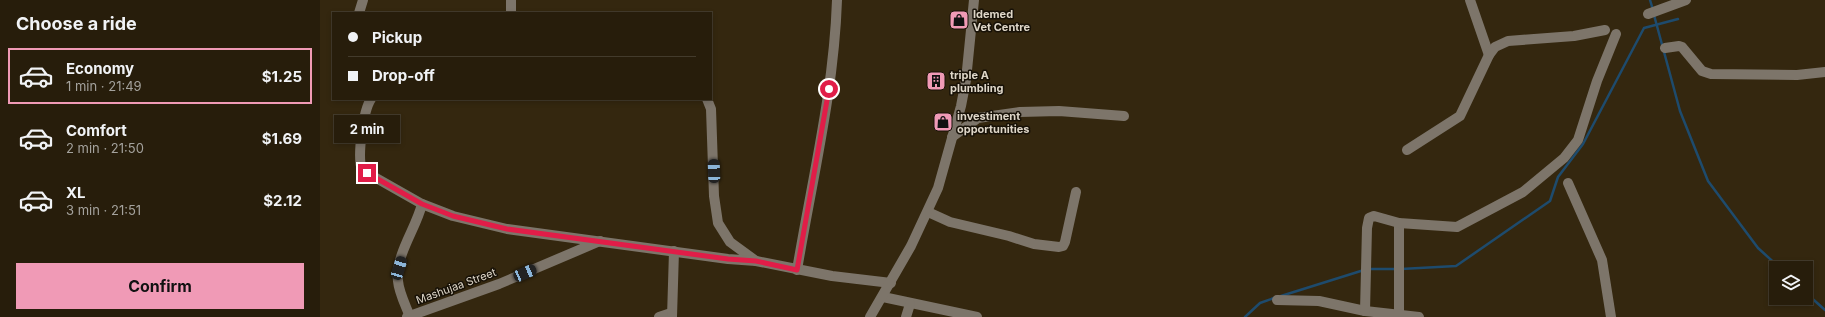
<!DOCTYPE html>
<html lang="en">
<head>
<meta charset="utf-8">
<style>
  body { margin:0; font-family:Inter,sans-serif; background:#332a19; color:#f1f3f6; height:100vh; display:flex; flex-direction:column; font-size:15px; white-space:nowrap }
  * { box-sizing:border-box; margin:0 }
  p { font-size:13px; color:#a4a29d }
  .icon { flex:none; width:22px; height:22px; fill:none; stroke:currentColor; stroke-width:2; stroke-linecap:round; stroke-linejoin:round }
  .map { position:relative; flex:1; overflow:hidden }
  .panel { display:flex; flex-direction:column; background:#271d0b; width:320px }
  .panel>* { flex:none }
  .top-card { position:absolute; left:12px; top:12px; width:380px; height:88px; border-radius:0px; box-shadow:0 2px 6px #0003,0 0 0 1px #433b2c; display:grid; align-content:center; height:88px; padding:0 16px; background:#271d0b }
  .buttons { position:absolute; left:1449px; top:261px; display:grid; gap:8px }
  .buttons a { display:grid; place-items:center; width:44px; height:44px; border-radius:0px; background:#271d0b; box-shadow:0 2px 6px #0003,0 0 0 1px #433b2c; font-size:20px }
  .end { position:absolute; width:18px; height:18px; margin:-9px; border:5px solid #e11d48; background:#fff; box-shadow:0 0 0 2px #fff }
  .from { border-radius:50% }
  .bubble { position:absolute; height:28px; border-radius:0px; background:#271d0b; box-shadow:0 2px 6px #0003,0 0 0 1px #433b2c; font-size:13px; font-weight:700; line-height:28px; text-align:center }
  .car { position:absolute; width:12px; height:24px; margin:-12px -6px; border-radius:5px; box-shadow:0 0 3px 1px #0007; background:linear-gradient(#222 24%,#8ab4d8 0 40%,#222 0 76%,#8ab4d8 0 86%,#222 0) }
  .top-card b { display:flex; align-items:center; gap:14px; height:38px; font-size:15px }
  .top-card b+b { border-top:1px solid #433b2c }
  .top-card i { width:10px; height:10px; background:#f1f3f6 }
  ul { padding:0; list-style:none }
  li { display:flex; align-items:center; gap:12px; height:56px; margin:0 8px 6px; padding:0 8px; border:2px solid transparent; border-radius:0px }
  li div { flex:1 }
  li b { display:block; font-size:15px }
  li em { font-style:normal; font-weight:700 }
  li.current { border-color:#f09ab6 }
  li>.icon { width:36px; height:36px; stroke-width:1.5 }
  h2 { padding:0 16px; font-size:18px; line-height:48px }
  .cta { display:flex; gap:8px; margin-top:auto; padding:8px 16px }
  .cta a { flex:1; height:46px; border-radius:0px; background:#f09ab6; color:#111; font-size:16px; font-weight:700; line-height:46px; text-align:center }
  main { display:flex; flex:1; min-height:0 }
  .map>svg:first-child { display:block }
</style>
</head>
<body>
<main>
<section class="panel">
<h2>Choose a ride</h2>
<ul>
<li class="current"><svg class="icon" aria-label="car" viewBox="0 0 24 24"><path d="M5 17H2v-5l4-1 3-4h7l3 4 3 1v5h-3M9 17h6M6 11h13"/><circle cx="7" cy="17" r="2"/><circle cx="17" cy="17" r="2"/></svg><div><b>Economy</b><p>1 min · 21:49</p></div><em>$1.25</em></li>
<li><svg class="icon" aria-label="car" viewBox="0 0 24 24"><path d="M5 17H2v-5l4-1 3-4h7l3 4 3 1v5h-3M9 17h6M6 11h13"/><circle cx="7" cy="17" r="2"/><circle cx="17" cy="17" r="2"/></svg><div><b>Comfort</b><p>2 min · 21:50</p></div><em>$1.69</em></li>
<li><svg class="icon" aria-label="car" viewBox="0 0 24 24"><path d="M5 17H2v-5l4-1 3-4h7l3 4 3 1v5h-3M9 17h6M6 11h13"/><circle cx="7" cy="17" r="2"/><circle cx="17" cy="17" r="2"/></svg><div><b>XL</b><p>3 min · 21:51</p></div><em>$2.12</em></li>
</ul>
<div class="cta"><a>Confirm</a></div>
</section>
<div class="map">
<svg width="1505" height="317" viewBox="0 0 1505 317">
  <rect width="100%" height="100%" fill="#34270f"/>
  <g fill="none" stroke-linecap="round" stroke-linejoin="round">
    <!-- stream -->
    <g stroke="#1e4b6d" stroke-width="2.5">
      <path d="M 1330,0 L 1333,10"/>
      <path d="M 1334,15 L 1360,111 L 1388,181 L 1438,248 L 1460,268"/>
      <path d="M 1049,269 L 1076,269"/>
      <path d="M 1081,269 L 1136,266 L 1230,201 L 1238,177 L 1263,144 L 1324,28 L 1358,19"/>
      <path d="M 1486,293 L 1505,310"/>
      <path d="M 961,296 L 1044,270"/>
      <path d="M 925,317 L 940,303 L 954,298"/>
    </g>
    <!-- minor -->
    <g stroke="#7d756a" stroke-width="10">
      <path d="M 1150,0 L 1169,55"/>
      <path d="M 39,13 L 43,0"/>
      <path d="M 191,13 L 191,0"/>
      <path d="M 1328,14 L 1366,0"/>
      <path d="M 1345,48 L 1359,46 L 1362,47 L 1382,71 L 1391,74 L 1477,75 L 1505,72"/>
      <path d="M 51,99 C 43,111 37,157 42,170 L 102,204 C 96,229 75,255 78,281 C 79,293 86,306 90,317"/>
      <path d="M 387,99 L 391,109 L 394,196 L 398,223 L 410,242 L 436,261 L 512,276 L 571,283"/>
      <path d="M 632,137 L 658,118 L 700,112 L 739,111 L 804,116"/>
      <path d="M 1087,150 L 1140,116 L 1169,55 L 1175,47 L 1188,41 L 1254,36 L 1285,30"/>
      <path d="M 1248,183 L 1282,260 L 1291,317"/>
      <path d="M 102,204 L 133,216 L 187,229 L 408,259 L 436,261"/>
      <path d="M 608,212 L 630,222 L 689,236 L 714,244 L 739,247 L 743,246 L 745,242 L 756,192"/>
      <path d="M 1079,223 L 1079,316"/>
      <path d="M 477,270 C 492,180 514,91 517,0"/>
      <path d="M 563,297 L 657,317"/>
      <path d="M 957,300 L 999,301 L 1045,311 L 1099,317"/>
      <path d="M 1045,311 L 1047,228 L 1049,218 L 1054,216 L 1079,223 L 1137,227 L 1203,192 L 1244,158 L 1258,140 L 1277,81 L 1296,34"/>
      <path d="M 87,317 L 179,284 L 280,241"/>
      <path d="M 339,317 L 351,313"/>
      <path d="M 352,317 L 354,251"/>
      <path d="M 550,317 L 591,246 L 618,188 L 641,106 L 646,80 L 654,0"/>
      <path d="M 586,317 L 590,304"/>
    </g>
  </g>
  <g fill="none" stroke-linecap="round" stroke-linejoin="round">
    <!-- route -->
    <path stroke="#e11d48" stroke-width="5" d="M 47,173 L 102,204 L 133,216 L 187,229 L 408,259 L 436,261 L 477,270 L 509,89"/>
  </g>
  <!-- icons -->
  <defs>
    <g id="shop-square" transform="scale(1)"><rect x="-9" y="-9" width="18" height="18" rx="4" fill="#f09ab6" stroke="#171107"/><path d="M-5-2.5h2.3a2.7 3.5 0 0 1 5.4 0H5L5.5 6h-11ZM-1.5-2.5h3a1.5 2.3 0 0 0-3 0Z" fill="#111"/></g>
    <g id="building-square" transform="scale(1)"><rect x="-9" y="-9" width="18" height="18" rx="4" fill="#f09ab6" stroke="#171107"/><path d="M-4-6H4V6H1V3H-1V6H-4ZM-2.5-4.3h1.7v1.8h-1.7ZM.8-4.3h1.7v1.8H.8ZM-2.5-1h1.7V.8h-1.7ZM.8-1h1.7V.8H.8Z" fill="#111"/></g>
  </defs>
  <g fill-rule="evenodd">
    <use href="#shop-square" x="639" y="20"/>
    <use href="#building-square" x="616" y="81"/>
    <use href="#shop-square" x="623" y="122"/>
  </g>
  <g text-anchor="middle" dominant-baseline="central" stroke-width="3" stroke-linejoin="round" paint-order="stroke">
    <!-- poi labels -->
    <g font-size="11" font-weight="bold" fill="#ded6c8" stroke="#171107" text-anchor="start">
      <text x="653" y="14">Idemed<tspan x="653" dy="13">Vet Centre</tspan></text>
      <text x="630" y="75">triple A<tspan x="630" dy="13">plumbling</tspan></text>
      <text x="637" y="116">investiment<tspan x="637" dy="13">opportunities</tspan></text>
    </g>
    <!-- street labels -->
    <g font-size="11" fill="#ded6c8" stroke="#171107">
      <text transform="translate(136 286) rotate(-20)">Mashujaa Street</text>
    </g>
  </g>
</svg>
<div class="buttons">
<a><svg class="icon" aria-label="layers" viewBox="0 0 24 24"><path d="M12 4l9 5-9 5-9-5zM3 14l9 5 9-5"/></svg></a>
</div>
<i class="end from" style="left:509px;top:89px"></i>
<i class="end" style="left:47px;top:173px"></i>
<div class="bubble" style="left:14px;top:115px;width:66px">2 min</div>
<i class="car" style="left:394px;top:171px;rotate:358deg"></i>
<i class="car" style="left:79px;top:268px;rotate:17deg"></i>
<i class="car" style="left:205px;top:273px;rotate:67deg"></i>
<div class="top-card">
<b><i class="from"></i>Pickup</b>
<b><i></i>Drop-off</b>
</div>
</div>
</main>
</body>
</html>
